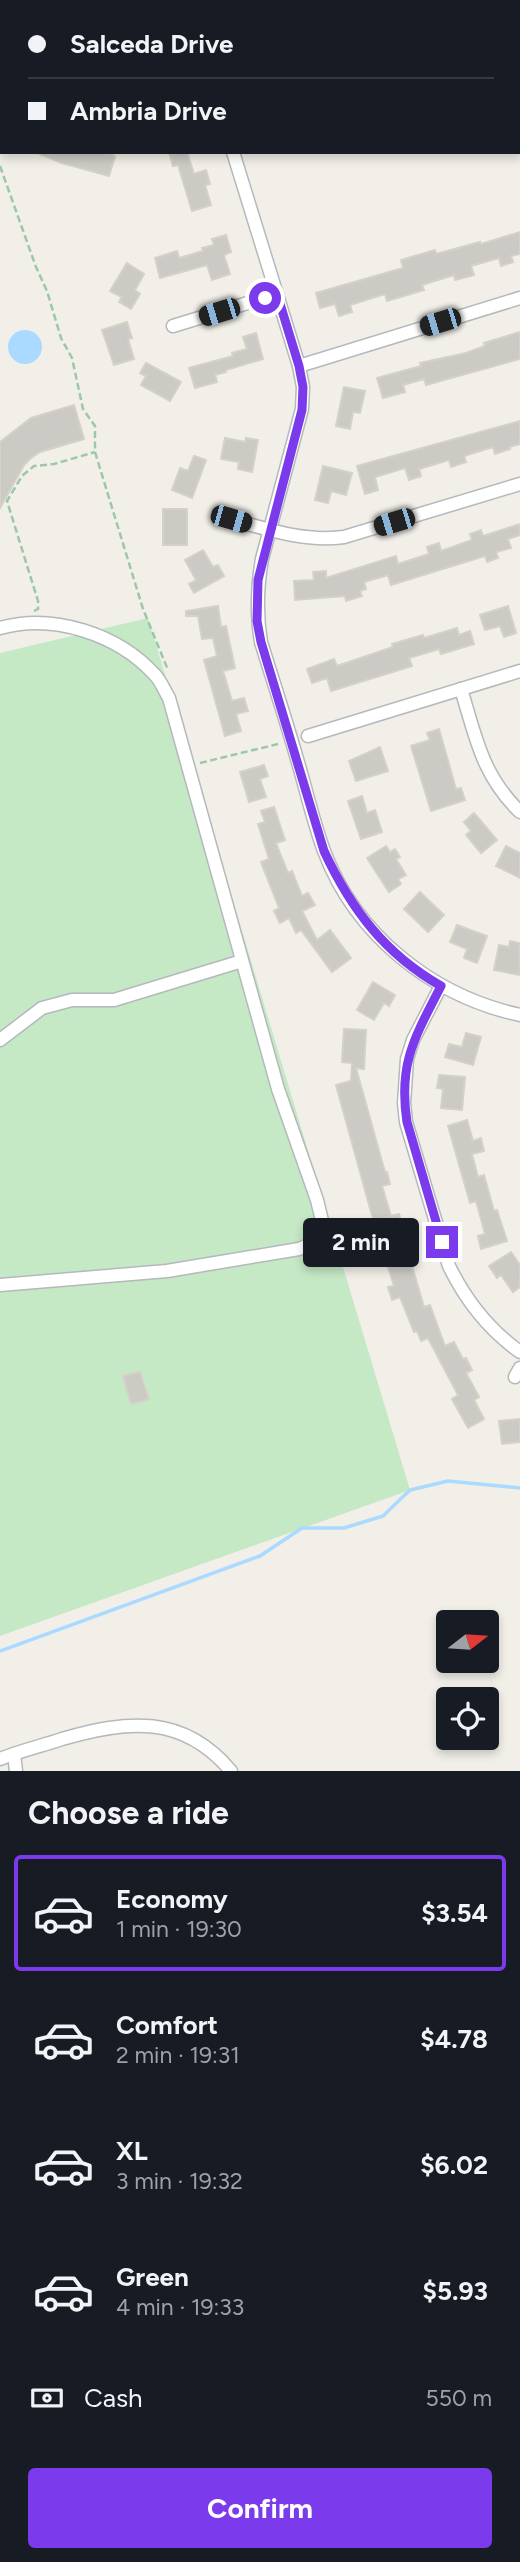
<!DOCTYPE html>
<html lang="en">
<head>
<meta charset="utf-8">
<style>
  body { margin:0; font-family:Figtree,sans-serif; background:#20242c; color:#f1f3f6; height:100vh; display:flex; flex-direction:column; font-size:26px; white-space:nowrap }
  * { box-sizing:border-box; margin:0 }
  p { font-size:23px; color:#9ea1a6 }
  .icon { flex:none; width:38px; height:38px; fill:none; stroke:currentColor; stroke-width:2; stroke-linecap:round; stroke-linejoin:round }
  .map { position:relative; height:1771px; overflow:hidden }
  .details { display:flex; flex-direction:column; background:#171b24; flex:1 }
  .details>* { flex:none }
  .guide { position:absolute; left:0px; top:0px; width:522px; height:154px; box-shadow:0 4px 10px #0003; display:grid; align-content:center; height:154px; padding:0 28px; background:#171b24 }
  .needle { width:46px; rotate:73deg }
  .controls { position:absolute; left:436px; top:1610px; display:grid; gap:14px }
  .controls a { display:grid; place-items:center; width:63px; height:63px; border-radius:7px; background:#171b24; box-shadow:0 4px 10px #0003; font-size:35px }
  .end { position:absolute; width:32px; height:32px; margin:-16px; border:9px solid #7c3aed; background:#fff; box-shadow:0 0 0 4px #fff }
  .from { border-radius:50% }
  .bubble { position:absolute; height:49px; border-radius:7px; background:#171b24; box-shadow:0 4px 10px #0003; font-size:23px; font-weight:700; line-height:49px; text-align:center }
  .car { position:absolute; width:21px; height:42px; margin:-21px -10px; border-radius:9px; box-shadow:0 0 5px 2px #0007; background:linear-gradient(#222 24%,#8ab4d8 0 40%,#222 0 76%,#8ab4d8 0 86%,#222 0) }
  .guide b { display:flex; align-items:center; gap:24px; height:66px; font-size:26px }
  .guide b+b { border-top:2px solid #363941 }
  .guide i { width:18px; height:18px; background:#f1f3f6 }
  ul { padding:0; list-style:none }
  li { display:flex; align-items:center; gap:21px; height:116px; margin:0 14px 10px; padding:0 14px; border:4px solid transparent; border-radius:7px }
  li div { flex:1 }
  li b { display:block; font-size:26px }
  li em { font-style:normal; font-weight:700 }
  li.on { border-color:#7c3aed }
  li>.icon { width:63px; height:63px; stroke-width:1.5 }
  h2 { padding:0 28px; font-size:32px; line-height:84px }
  .pay { display:flex; align-items:center; gap:18px; height:77px; padding:0 28px; font-size:26px }
  .pay p { margin-inline-start:auto }
  .button { display:flex; gap:14px; margin-top:auto; padding:14px 28px }
  .button a { flex:1; height:80px; border-radius:7px; background:#7c3aed; color:#fff; font-size:28px; font-weight:700; line-height:80px; text-align:center }
  .map>svg:first-child { display:block }
</style>
</head>
<body>
<div class="map">
<svg width="520" height="1771" viewBox="0 0 520 1771">
  <rect width="100%" height="100%" fill="#f1efe8"/>
  <!-- green -->
  <path fill="#c5e8c5" d="M 148,618 L 410,1490 L 0,1636 L 0,653 Z"/>
  <!-- water -->
  <circle fill="#aadaff" cx="25" cy="347" r="17"/>
  <g fill="none" stroke-linecap="round" stroke-linejoin="round">
    <!-- stream -->
    <path stroke="#aadaff" stroke-width="3.5" d="M 0,1651 L 260,1556 L 302,1528 L 344,1528 L 383,1516 L 410,1490 L 448,1481 L 520,1488"/>
  </g>
  <!-- building -->
  <g fill="#cccac5" stroke="#d6d1c6" stroke-width="2">
    <path d="M 40,152 L 105,152 L 115,156 L 109,176 L 62,163 L 40,154 Z"/>
    <path d="M 169,152 L 187,152 L 194,174 L 206,170 L 210,184 L 205,185 L 211,205 L 192,211 L 178,165 L 173,166 Z"/>
    <path d="M 520,232 L 520,254 L 511,256 L 513,262 L 501,266 L 499,258 L 471,266 L 474,275 L 455,280 L 454,275 L 422,285 L 424,290 L 387,301 L 385,294 L 350,305 L 352,312 L 339,316 L 335,304 L 320,308 L 316,293 L 403,268 L 401,260 L 435,250 L 436,254 L 480,242 L 481,244 Z"/>
    <path d="M 226,235 L 231,252 L 224,255 L 230,274 L 212,280 L 207,265 L 160,278 L 155,258 L 177,251 L 179,258 L 203,251 L 202,248 L 214,245 L 212,239 Z"/>
    <path d="M 127,263 L 144,274 L 135,290 L 140,294 L 131,309 L 119,302 L 122,297 L 110,291 Z"/>
    <path d="M 127,322 L 132,338 L 128,339 L 134,359 L 114,365 L 102,330 Z"/>
    <path d="M 520,332 L 520,359 L 426,385 L 424,379 L 403,385 L 405,392 L 383,398 L 377,378 L 421,366 L 420,363 L 466,353 L 485,346 L 484,343 Z"/>
    <path d="M 256,333 L 263,359 L 226,370 L 226,372 L 215,375 L 217,382 L 195,388 L 189,368 L 233,356 L 232,353 L 247,349 L 243,337 Z"/>
    <path d="M 146,363 L 181,382 L 170,401 L 141,385 L 146,376 L 140,373 Z"/>
    <path d="M 344,387 L 365,391 L 360,413 L 353,412 L 350,429 L 336,426 Z"/>
    <path d="M 74,405 L 84,439 L 40,452 L 31,458 L 24,465 L 0,508 L 0,442 L 31,418 Z"/>
    <path d="M 520,421 L 520,444 L 509,447 L 510,449 L 495,454 L 493,447 L 464,456 L 466,462 L 451,467 L 449,460 L 419,469 L 421,476 L 409,480 L 405,468 L 375,477 L 378,490 L 365,494 L 357,466 Z"/>
    <path d="M 225,438 L 245,442 L 246,438 L 258,440 L 252,472 L 238,469 L 239,462 L 221,459 Z"/>
    <path d="M 194,456 L 206,460 L 192,498 L 172,490 L 180,468 L 188,471 Z"/>
    <path d="M 323,466 L 352,473 L 346,495 L 331,491 L 328,503 L 315,500 Z"/>
    <rect x="163" y="509" width="24" height="36"/>
    <path d="M 520,524 L 520,535 L 508,539 L 511,548 L 496,552 L 498,558 L 487,562 L 485,556 L 391,585 L 388,575 L 364,582 L 366,589 L 360,591 L 362,596 L 346,601 L 345,596 L 295,600 L 294,581 L 314,580 L 313,572 L 326,571 L 326,578 L 396,556 L 398,564 L 429,554 L 427,547 L 439,543 L 441,551 L 472,540 L 470,534 L 481,530 L 483,536 Z"/>
    <path d="M 203,550 L 213,567 L 218,565 L 224,576 L 194,593 L 189,584 L 196,580 L 185,560 Z"/>
    <path d="M 218,606 L 221,627 L 226,626 L 235,668 L 223,671 L 232,701 L 244,698 L 248,711 L 236,714 L 241,731 L 225,736 L 204,660 L 217,656 L 213,638 L 202,639 L 198,616 L 186,616 L 186,611 Z"/>
    <path d="M 508,606 L 516,633 L 504,637 L 500,626 L 485,630 L 480,615 Z"/>
    <path d="M 457,628 L 459,635 L 470,631 L 474,644 L 441,654 L 439,649 L 409,658 L 412,666 L 331,691 L 327,678 L 312,683 L 307,669 L 334,659 L 337,666 L 393,647 L 392,644 L 423,635 L 424,638 Z"/>
    <path d="M 439,729 L 456,789 L 461,788 L 465,800 L 431,811 L 411,746 L 430,740 L 427,733 Z"/>
    <path d="M 380,747 L 388,771 L 356,781 L 349,761 Z"/>
    <path d="M 264,765 L 268,776 L 260,779 L 266,797 L 249,802 L 240,772 Z"/>
    <path d="M 362,796 L 367,813 L 375,810 L 382,832 L 361,839 L 348,801 Z"/>
    <path d="M 274,807 L 285,840 L 276,843 L 288,873 L 292,871 L 302,896 L 308,893 L 315,905 L 302,911 L 317,940 L 330,930 L 351,958 L 332,972 L 301,930 L 296,933 L 289,918 L 280,923 L 274,911 L 279,908 L 261,862 L 269,859 L 258,824 L 265,822 L 261,811 Z"/>
    <path d="M 474,813 L 497,840 L 481,853 L 466,835 L 471,831 L 464,822 Z"/>
    <path d="M 386,846 L 390,852 L 395,849 L 400,857 L 396,859 L 406,875 L 398,879 L 401,884 L 389,892 L 367,858 Z"/>
    <path d="M 506,846 L 520,853 L 520,878 L 496,866 Z"/>
    <path d="M 420,892 L 444,915 L 428,932 L 404,909 Z"/>
    <path d="M 457,925 L 487,936 L 477,963 L 464,958 L 467,949 L 450,942 Z"/>
    <path d="M 510,941 L 519,943 L 520,975 L 494,970 L 499,945 L 509,947 Z"/>
    <path d="M 373,982 L 395,995 L 389,1006 L 384,1003 L 374,1020 L 357,1010 Z"/>
    <path d="M 344,1029 L 366,1030 L 364,1069 L 356,1068 L 385,1172 L 387,1172 L 390,1184 L 382,1186 L 391,1216 L 399,1214 L 403,1228 L 399,1229 L 408,1259 L 410,1259 L 424,1307 L 430,1305 L 445,1346 L 454,1342 L 463,1359 L 466,1358 L 472,1370 L 466,1373 L 479,1397 L 474,1400 L 484,1419 L 468,1428 L 452,1399 L 458,1395 L 428,1338 L 421,1341 L 417,1331 L 414,1332 L 400,1297 L 392,1300 L 388,1287 L 394,1286 L 371,1212 L 336,1085 L 351,1081 L 352,1063 L 342,1062 Z"/>
    <path d="M 466,1033 L 481,1037 L 473,1065 L 445,1057 L 449,1044 L 462,1047 Z"/>
    <path d="M 439,1075 L 465,1077 L 462,1110 L 441,1108 L 443,1089 L 437,1088 Z"/>
    <path d="M 467,1120 L 473,1141 L 481,1138 L 484,1151 L 472,1154 L 478,1177 L 484,1175 L 494,1211 L 497,1210 L 507,1241 L 481,1249 L 478,1236 L 485,1234 L 476,1201 L 470,1203 L 448,1126 Z"/>
    <path d="M 511,1252 L 520,1265 L 520,1287 L 513,1292 L 501,1275 L 497,1278 L 489,1266 Z"/>
    <path d="M 140,1372 L 149,1399 L 131,1404 L 123,1376 Z"/>
    <path d="M 520,1419 L 520,1442 L 502,1444 L 499,1421 Z"/>
  </g>
  <g fill="none" stroke-linecap="round" stroke-linejoin="round">
    <!-- minor casing -->
    <g stroke="#b5b8bc" stroke-width="15">
      <g id="minor">
        <path d="M 299,0 L 300,2"/>
        <path d="M 233,152 L 299,366 L 303,387 L 302,409 L 262,559 C 257,588 256,613 261,642 C 273,681 286,720 297,759 C 306,789 313,821 324,851 C 356,936 433,996 520,1015"/>
        <path d="M 173,326 L 277,294"/>
        <path d="M 299,366 L 520,298"/>
        <path d="M 231,519 C 269,530 305,542 344,537 L 520,484"/>
        <path d="M 0,628 C 53,613 118,634 155,675 C 161,681 164,690 169,698 L 278,1089 L 317,1200 L 326,1237 L 299,1249 L 167,1271 L 0,1285"/>
        <path d="M 461,689 C 476,738 482,775 520,812"/>
        <path d="M 308,736 L 520,671"/>
        <path d="M 441,986 L 413,1040 L 407,1059 L 404,1103 L 406,1122 L 449,1266 C 466,1301 488,1329 520,1352"/>
        <path d="M 0,1040 L 42,1008 L 72,1000 L 114,1000 L 242,961"/>
        <path d="M 515,1377 L 520,1368"/>
        <path d="M 14,1754 L 16,1771"/>
        <path d="M 0,1759 C 20,1751 41,1746 62,1739 C 128,1720 183,1714 231,1771"/>
      </g>
    </g>
    <!-- major casing -->
    <g stroke="#f2c960" stroke-width="18">
      <g id="major">
        <path d="M 147,2 L 152,0"/>
        <path d="M 0,47 L 2,47"/>
      </g>
    </g>
    <!-- path -->
    <g stroke="#9cc7a9" stroke-width="2.5" stroke-dasharray="7 3.5" stroke-linecap="butt">
      <path d="M 50,2 L 55,0"/>
      <path d="M 0,17 L 2,17"/>
      <path d="M 0,166 L 36,267 L 47,291 L 61,338 L 72,358 L 83,409 L 95,426 L 95,452 L 143,609 L 168,670"/>
      <path d="M 34,611 L 38,609 L 38,601 L 7,501 L 22,476 L 34,466 L 54,464 L 95,452"/>
      <path d="M 200,763 L 278,744"/>
    </g>
    <!-- minor -->
    <use href="#minor" stroke="#fff" stroke-width="12"/>
    <!-- major -->
    <use href="#major" stroke="#fff2af" stroke-width="16"/>
  </g>
  <g fill="none" stroke-linecap="round" stroke-linejoin="round">
    <!-- route -->
    <path stroke="#7c3aed" stroke-width="9" d="M 265,298 L 277,294 L 299,366 L 303,387 L 302,410 L 258,580 L 257,621 L 261,642 L 324,851 C 351,909 385,954 441,986 C 415,1037 398,1063 407,1122 L 442,1242"/>
  </g>
</svg>
<div class="controls">
<a><svg class="needle" viewBox="-14 -14 28 28"><path d="M0-13l5 13h-10z" fill="#e53935"/><path d="M0 13l5-13h-10z" fill="#9ea1a6"/></svg></a>
<a><svg class="icon" aria-label="locate" viewBox="0 0 24 24"><circle cx="12" cy="12" r="6"/><path d="M12 2v4M12 18v4M2 12h4M18 12h4"/></svg></a>
</div>
<i class="end from" style="left:265px;top:298px"></i>
<i class="end" style="left:442px;top:1242px"></i>
<div class="bubble" style="left:303px;top:1218px;width:116px">2 min</div>
<i class="car" style="left:219px;top:312px;rotate:253deg"></i>
<i class="car" style="left:440px;top:322px;rotate:253deg"></i>
<i class="car" style="left:231px;top:519px;rotate:106deg"></i>
<i class="car" style="left:394px;top:522px;rotate:253deg"></i>
<div class="guide">
<b><i class="from"></i>Salceda Drive</b>
<b><i></i>Ambria Drive</b>
</div>
</div>
<section class="details">
<h2>Choose a ride</h2>
<ul>
<li class="on"><svg class="icon" aria-label="car" viewBox="0 0 24 24"><path d="M5 17H2v-5l4-1 3-4h7l3 4 3 1v5h-3M9 17h6M6 11h13"/><circle cx="7" cy="17" r="2"/><circle cx="17" cy="17" r="2"/></svg><div><b>Economy</b><p>1 min · 19:30</p></div><em>$3.54</em></li>
<li><svg class="icon" aria-label="car" viewBox="0 0 24 24"><path d="M5 17H2v-5l4-1 3-4h7l3 4 3 1v5h-3M9 17h6M6 11h13"/><circle cx="7" cy="17" r="2"/><circle cx="17" cy="17" r="2"/></svg><div><b>Comfort</b><p>2 min · 19:31</p></div><em>$4.78</em></li>
<li><svg class="icon" aria-label="car" viewBox="0 0 24 24"><path d="M5 17H2v-5l4-1 3-4h7l3 4 3 1v5h-3M9 17h6M6 11h13"/><circle cx="7" cy="17" r="2"/><circle cx="17" cy="17" r="2"/></svg><div><b>XL</b><p>3 min · 19:32</p></div><em>$6.02</em></li>
<li><svg class="icon" aria-label="car" viewBox="0 0 24 24"><path d="M5 17H2v-5l4-1 3-4h7l3 4 3 1v5h-3M9 17h6M6 11h13"/><circle cx="7" cy="17" r="2"/><circle cx="17" cy="17" r="2"/></svg><div><b>Green</b><p>4 min · 19:33</p></div><em>$5.93</em></li>
</ul>
<div class="pay"><svg class="icon" aria-label="cash" viewBox="0 0 24 24"><path d="M3 7h18v10H3z"/><circle cx="12" cy="12" r="2"/></svg>Cash<p>550 m</p></div>
<div class="button"><a>Confirm</a></div>
</section>
</body>
</html>
